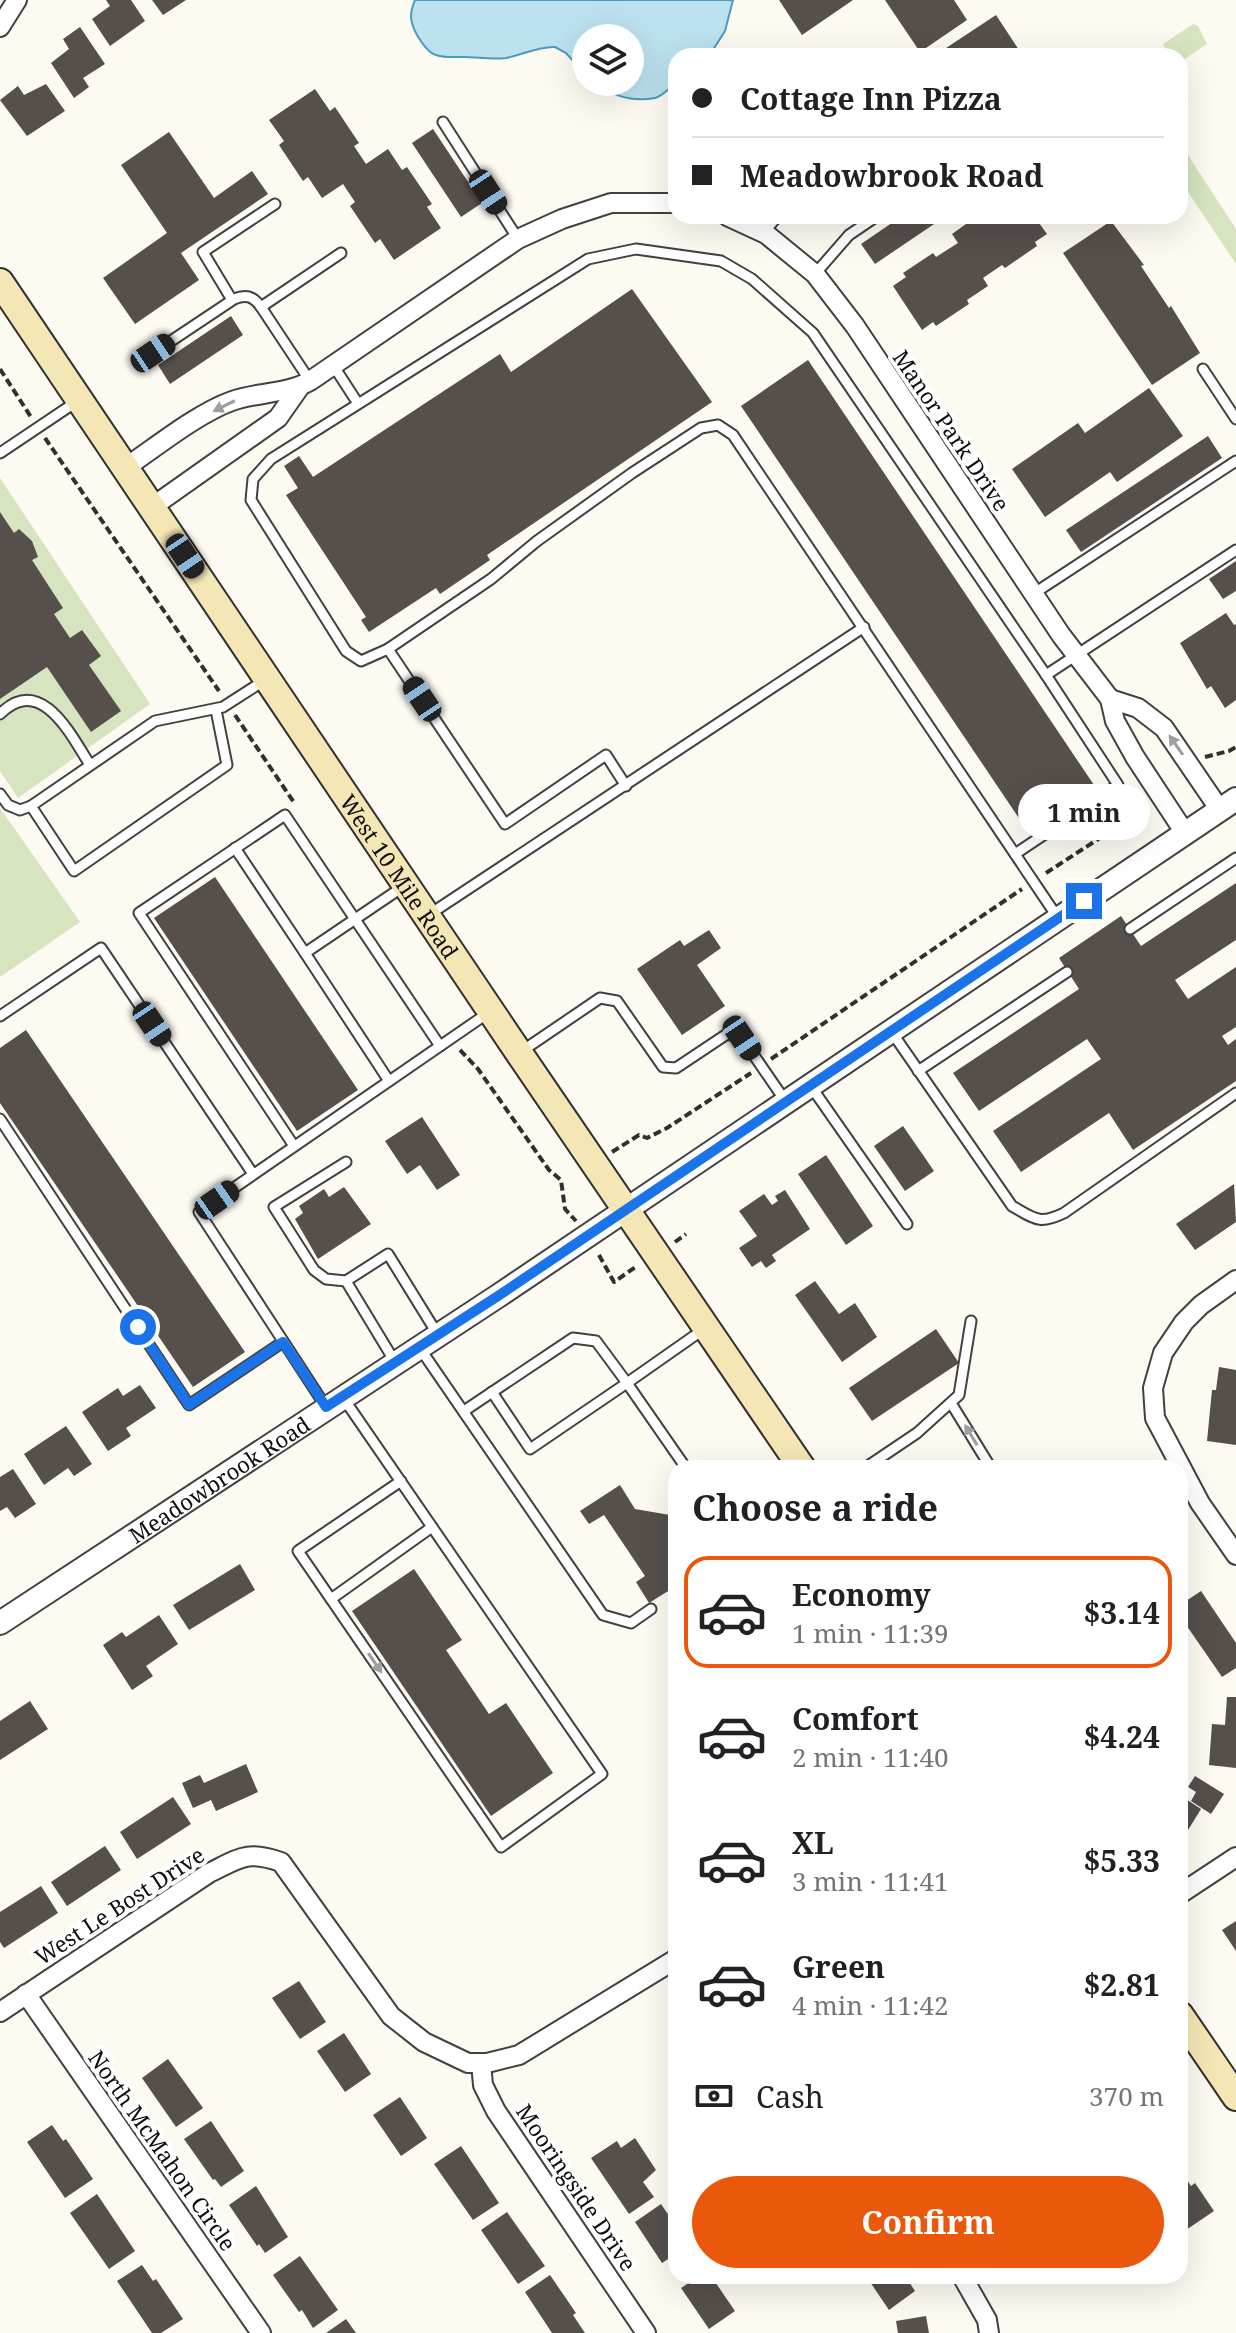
<!DOCTYPE html>
<html lang="en">
<head>
<meta charset="utf-8">
<style>
  body { margin:0; font-family:"Noto Serif",serif; background:#f6f6f6; color:#202124; height:100vh; display:flex; flex-direction:column; font-size:30px; white-space:nowrap }
  * { box-sizing:border-box; margin:0 }
  p { font-size:26px; color:#757577 }
  .icon { flex:none; width:44px; height:44px; fill:none; stroke:currentColor; stroke-width:2; stroke-linecap:round; stroke-linejoin:round }
  .map { position:relative; flex:1; overflow:hidden }
  .side { position:absolute; left:668px; top:1460px; width:520px; height:824px; display:flex; flex-direction:column; background:#fff; border-radius:24px; box-shadow:0 8px 32px #0002 }
  .side>* { flex:none }
  .top-card { position:absolute; left:668px; top:48px; width:520px; height:176px; border-radius:24px; box-shadow:0 8px 32px #0002; display:grid; align-content:center; height:176px; padding:0 24px; background:#fff }
  .controls { position:absolute; left:572px; top:24px; display:grid; gap:16px }
  .controls a { display:grid; place-items:center; width:72px; height:72px; border-radius:50%; background:#fff; box-shadow:0 8px 32px #0002; font-size:40px }
  .end { position:absolute; width:36px; height:36px; margin:-18px; border:10px solid #1a73e8; background:#fff; box-shadow:0 0 0 4px #fff }
  .from { border-radius:50% }
  .bubble { position:absolute; height:56px; border-radius:28px; background:#fff; box-shadow:0 8px 32px #0002; font-size:26px; font-weight:700; line-height:56px; text-align:center }
  .car { position:absolute; width:24px; height:48px; margin:-24px -12px; border-radius:10px; box-shadow:0 0 6px 2px #0007; background:linear-gradient(#222 24%,#8ab4d8 0 40%,#222 0 76%,#8ab4d8 0 86%,#222 0) }
  .top-card b { display:flex; align-items:center; gap:28px; height:76px; font-size:30px }
  .top-card b+b { border-top:2px solid #e0e0e0 }
  .top-card i { width:20px; height:20px; background:#202124 }
  ul { padding:0; list-style:none }
  li { display:flex; align-items:center; gap:24px; height:112px; margin:0 16px 12px; padding:0 8px; border:4px solid transparent; border-radius:24px }
  li div { flex:1 }
  li b { display:block; font-size:30px }
  li em { font-style:normal; font-weight:700 }
  li.selected { border-color:#ea580c }
  li>.icon { width:72px; height:72px; stroke-width:1.5 }
  h2 { padding:0 24px; font-size:36px; line-height:96px }
  .pay { display:flex; align-items:center; gap:20px; height:88px; padding:0 24px; font-size:30px }
  .pay p { margin-inline-start:auto }
  .button { display:flex; gap:16px; margin-top:auto; padding:16px 24px }
  .button a { flex:1; height:92px; border-radius:48px; background:#ea580c; color:#fff; font-size:32px; font-weight:700; line-height:92px; text-align:center }
  .map>svg:first-child { display:block }
</style>
</head>
<body>
<div class="map">
<svg width="1236" height="2333" viewBox="0 0 1236 2333">
  <rect width="100%" height="100%" fill="#fdfaf2"/>
  <!-- green -->
  <g fill="#d6e4bf">
    <path d="M 1193,24 L 1198,26 L 1207,44 L 1180,62 L 1180,56 L 1169,56 L 1163,44 Z"/>
    <path d="M 1180,143 L 1236,229 L 1236,264 L 1180,180 Z"/>
    <path d="M 0,478 L 150,704 L 18,798 L 0,771 Z"/>
    <path d="M 0,808 L 80,922 L 0,977 Z"/>
  </g>
  <!-- water -->
  <path fill="#bce1ef" stroke="#4d9bbc" stroke-width="2" d="M 415,0 L 733,0 L 725,31 L 709,56 L 676,56 L 676,83 C 670,87 662,97 655,98 C 632,102 614,97 595,82 L 630,82 L 630,38 L 586,38 L 586,75 L 566,53 L 555,47 C 539,46 522,55 506,58 C 491,60 478,57 463,57 C 437,57 431,59 417,35 C 410,22 409,14 415,0 Z"/>
  <!-- building -->
  <g fill="#564f4c">
    <path d="M 106,0 L 131,0 L 145,21 L 110,46 L 92,19 L 110,6 Z"/>
    <path d="M 152,0 L 186,0 L 163,15 Z"/>
    <path d="M 779,0 L 853,0 L 802,35 Z"/>
    <path d="M 885,0 L 954,0 L 967,20 L 920,52 Z"/>
    <path d="M 996,15 L 1019,50 L 1010,56 L 998,56 L 993,49 L 982,56 L 934,56 Z"/>
    <path d="M 80,27 L 105,64 L 83,78 L 89,87 L 74,98 L 51,63 L 69,49 L 63,39 Z"/>
    <path d="M 46,84 L 65,111 L 27,136 L 0,100 L 18,86 L 24,95 Z"/>
    <path d="M 315,89 L 330,111 L 335,107 L 359,143 L 354,146 L 366,164 L 388,149 L 402,170 L 407,167 L 432,204 L 427,207 L 441,228 L 394,260 L 380,239 L 375,243 L 350,206 L 355,202 L 343,184 L 322,198 L 308,177 L 303,181 L 279,145 L 284,141 L 269,120 Z"/>
    <path d="M 433,129 L 482,203 L 461,217 L 412,143 Z"/>
    <path d="M 169,132 L 214,198 L 252,171 L 268,194 L 181,253 L 199,280 L 135,324 L 103,278 L 167,233 L 121,165 Z"/>
    <path d="M 902,216 L 946,216 L 875,264 L 861,244 Z"/>
    <path d="M 970,216 L 1034,216 L 1047,234 L 1035,242 L 1037,246 L 1005,268 L 1002,265 L 983,278 L 988,286 L 967,300 L 969,304 L 936,326 L 933,322 L 922,330 L 893,286 L 906,277 L 903,273 L 933,253 L 936,257 L 958,243 L 952,234 L 973,219 Z"/>
    <path d="M 1111,221 L 1144,265 L 1141,266 L 1169,308 L 1171,306 L 1200,353 L 1152,385 L 1063,253 Z"/>
    <path d="M 632,289 L 712,402 L 487,555 L 490,560 L 440,594 L 436,588 L 369,632 L 361,620 L 366,617 L 286,495 L 298,488 L 284,466 L 299,456 L 313,477 L 500,354 L 511,372 Z"/>
    <path d="M 231,316 L 243,335 L 170,384 L 158,365 Z"/>
    <path d="M 808,360 L 1094,785 L 1027,830 L 741,406 Z"/>
    <path d="M 1149,388 L 1183,436 L 1117,482 L 1110,472 L 1045,517 L 1012,469 L 1078,423 L 1085,433 Z"/>
    <path d="M 1208,436 L 1222,458 L 1081,552 L 1066,530 Z"/>
    <path d="M 0,512 L 14,533 L 19,529 L 32,541 L 38,557 L 32,560 L 63,608 L 54,614 L 70,638 L 82,630 L 101,656 L 89,665 L 121,711 L 91,732 L 47,667 L 0,699 Z"/>
    <path d="M 1236,561 L 1236,591 L 1223,599 L 1209,579 Z"/>
    <path d="M 1226,613 L 1234,625 L 1236,624 L 1236,700 L 1225,708 L 1211,686 L 1207,689 L 1180,643 Z"/>
    <path d="M 215,877 L 358,1090 L 297,1131 L 154,918 Z"/>
    <path d="M 1236,883 L 1236,940 L 1175,980 L 1188,999 L 1236,967 L 1236,1027 L 1222,1036 L 1228,1045 L 1236,1039 L 1236,1081 L 1133,1150 L 1109,1113 L 1021,1172 L 993,1131 L 1101,1059 L 1087,1039 L 979,1111 L 953,1073 L 1079,989 L 1059,958 L 1121,916 L 1141,946 Z"/>
    <path d="M 709,930 L 721,948 L 697,965 L 725,1006 L 682,1035 L 637,969 L 680,940 L 684,946 Z"/>
    <path d="M 26,1030 L 245,1352 L 193,1387 L 0,1103 L 0,1048 Z"/>
    <path d="M 422,1117 L 460,1175 L 437,1190 L 420,1165 L 407,1174 L 385,1141 Z"/>
    <path d="M 903,1126 L 934,1171 L 905,1191 L 874,1146 Z"/>
    <path d="M 826,1155 L 873,1226 L 846,1245 L 798,1174 Z"/>
    <path d="M 1234,1184 L 1236,1222 L 1195,1250 L 1176,1224 Z"/>
    <path d="M 344,1187 L 371,1224 L 318,1259 L 295,1219 L 303,1213 L 299,1206 L 324,1189 L 329,1197 Z"/>
    <path d="M 785,1190 L 810,1229 L 772,1255 L 776,1261 L 766,1268 L 761,1261 L 752,1267 L 739,1248 L 757,1236 L 739,1211 L 764,1194 L 772,1205 L 778,1201 L 775,1196 Z"/>
    <path d="M 815,1281 L 839,1314 L 855,1303 L 877,1337 L 842,1362 L 795,1295 Z"/>
    <path d="M 936,1329 L 959,1363 L 872,1421 L 849,1388 Z"/>
    <path d="M 1219,1367 L 1236,1370 L 1236,1445 L 1207,1441 L 1212,1390 L 1216,1390 Z"/>
    <path d="M 140,1385 L 156,1408 L 126,1428 L 131,1436 L 108,1451 L 82,1412 L 118,1388 L 123,1396 Z"/>
    <path d="M 66,1426 L 92,1464 L 74,1476 L 68,1468 L 44,1485 L 24,1454 Z"/>
    <path d="M 13,1469 L 36,1504 L 15,1518 L 7,1507 L 0,1511 L 0,1477 Z"/>
    <path d="M 620,1485 L 635,1509 L 676,1516 L 676,1562 L 670,1566 L 669,1581 L 673,1588 L 649,1603 L 636,1582 L 645,1576 L 604,1515 L 589,1524 L 580,1511 Z"/>
    <path d="M 240,1564 L 255,1590 L 189,1630 L 173,1605 Z"/>
    <path d="M 414,1569 L 462,1640 L 446,1650 L 489,1714 L 506,1703 L 553,1773 L 491,1816 L 352,1611 Z"/>
    <path d="M 1201,1591 L 1236,1643 L 1236,1668 L 1222,1677 L 1180,1616 L 1180,1605 Z"/>
    <path d="M 159,1615 L 178,1644 L 146,1666 L 153,1676 L 132,1690 L 103,1645 L 122,1632 L 126,1637 Z"/>
    <path d="M 1227,1697 L 1236,1697 L 1236,1768 L 1209,1765 L 1212,1724 L 1225,1725 Z"/>
    <path d="M 30,1701 L 48,1729 L 0,1760 L 0,1721 Z"/>
    <path d="M 246,1764 L 258,1792 L 216,1811 L 211,1800 L 193,1808 L 182,1783 L 200,1775 L 204,1783 Z"/>
    <path d="M 1195,1776 L 1224,1794 L 1211,1814 L 1191,1801 L 1196,1792 L 1188,1787 Z"/>
    <path d="M 1180,1795 L 1201,1809 L 1185,1835 L 1180,1832 Z"/>
    <path d="M 173,1797 L 191,1824 L 137,1859 L 120,1832 Z"/>
    <path d="M 105,1846 L 121,1870 L 67,1906 L 51,1882 Z"/>
    <path d="M 41,1886 L 58,1913 L 4,1948 L 0,1942 L 0,1912 Z"/>
    <path d="M 1236,1921 L 1236,1951 L 1222,1930 Z"/>
    <path d="M 299,1981 L 326,2022 L 300,2039 L 272,1998 Z"/>
    <path d="M 344,2033 L 371,2074 L 345,2092 L 317,2051 Z"/>
    <path d="M 168,2059 L 203,2108 L 176,2127 L 142,2078 Z"/>
    <path d="M 400,2097 L 427,2138 L 401,2156 L 373,2115 Z"/>
    <path d="M 211,2121 L 244,2171 L 221,2187 L 215,2179 L 213,2180 L 184,2139 Z"/>
    <path d="M 52,2125 L 63,2141 L 66,2139 L 93,2179 L 65,2198 L 27,2142 Z"/>
    <path d="M 635,2138 L 656,2170 L 643,2182 L 654,2197 L 629,2214 L 591,2158 L 617,2141 L 621,2148 Z"/>
    <path d="M 461,2146 L 499,2203 L 473,2220 L 434,2164 Z"/>
    <path d="M 1180,2170 L 1191,2186 L 1195,2183 L 1214,2211 L 1186,2230 L 1180,2221 Z"/>
    <path d="M 256,2186 L 288,2237 L 265,2253 L 259,2244 L 257,2246 L 229,2205 Z"/>
    <path d="M 97,2194 L 135,2251 L 109,2269 L 70,2213 Z"/>
    <path d="M 661,2204 L 676,2226 L 676,2254 L 662,2263 L 635,2222 Z"/>
    <path d="M 507,2212 L 545,2266 L 518,2284 L 481,2230 Z"/>
    <path d="M 300,2256 L 338,2310 L 313,2328 L 302,2310 L 299,2312 L 273,2275 Z"/>
    <path d="M 142,2265 L 153,2281 L 156,2279 L 183,2319 L 161,2333 L 152,2333 L 117,2281 Z"/>
    <path d="M 550,2275 L 576,2313 L 573,2315 L 585,2333 L 552,2333 L 525,2292 Z"/>
    <path d="M 699,2276 L 711,2276 L 735,2311 L 709,2329 L 681,2288 Z"/>
    <path d="M 866,2276 L 905,2276 L 915,2291 L 889,2310 Z"/>
    <path d="M 926,2316 L 929,2333 L 898,2333 L 896,2321 Z"/>
    <path d="M 346,2319 L 356,2333 L 326,2333 Z"/>
  </g>
  <g fill="none" stroke-linecap="round" stroke-linejoin="round">
    <!-- service casing -->
    <g stroke="#414141" stroke-width="13">
      <g id="service">
        <path d="M 443,122 L 518,239"/>
        <path d="M 763,233 L 778,216"/>
        <path d="M 815,274 L 849,235 L 877,216"/>
        <path d="M 232,300 L 203,252 L 275,204"/>
        <path d="M 153,353 L 234,299 C 246,294 253,296 261,307"/>
        <path d="M 333,365 L 357,402"/>
        <path d="M 1203,369 L 1236,419"/>
        <path d="M 310,381 L 261,307 L 341,253"/>
        <path d="M 0,453 L 76,402"/>
        <path d="M 1033,594 L 1236,461"/>
        <path d="M 388,649 L 361,661 L 346,651 L 251,500 L 253,479 L 271,459 L 588,259 L 636,249 L 721,261 L 752,279 L 813,333 L 1046,675 L 1118,785 L 1015,854"/>
        <path d="M 1046,675 L 1236,550"/>
        <path d="M 0,714 C 41,673 71,735 90,765"/>
        <path d="M 626,786 L 606,755 L 505,824 L 388,649 L 491,579 L 537,541 L 632,473 L 701,428 L 718,425 L 733,435 L 1058,918"/>
        <path d="M 0,794 L 8,805 L 20,810 L 31,806 L 155,721 L 223,707 L 265,680"/>
        <path d="M 31,806 L 74,871 L 227,765 L 216,710"/>
        <path d="M 235,848 L 305,953"/>
        <path d="M 430,914 L 864,627"/>
        <path d="M 1130,929 L 1236,858"/>
        <path d="M 0,1016 L 101,948 L 253,1174"/>
        <path d="M 891,1031 L 1012,1206 C 1035,1219 1039,1225 1064,1213 L 1236,1093"/>
        <path d="M 522,1051 L 600,998 L 617,1001 L 663,1067 L 676,1068 L 727,1034 L 742,1038 L 786,1102"/>
        <path d="M 918,1071 L 1067,972"/>
        <path d="M 389,1081 L 305,953 L 404,886"/>
        <path d="M 810,1085 L 907,1224"/>
        <path d="M 0,1119 L 189,1405 L 283,1342"/>
        <path d="M 294,1146 L 139,913 L 285,815 L 440,1046"/>
        <path d="M 346,1162 L 274,1207 L 314,1270 L 326,1279 L 346,1281"/>
        <path d="M 419,1347 L 603,1615 L 631,1623 L 651,1609"/>
        <path d="M 395,1362 L 346,1281 L 388,1254 L 438,1335"/>
        <path d="M 492,1392 L 530,1449 L 627,1383 L 686,1468"/>
        <path d="M 344,1399 L 602,1774 L 501,1847 L 298,1551 L 401,1481"/>
        <path d="M 951,1403 L 991,1468"/>
        <path d="M 326,1407 L 199,1212 L 488,1013"/>
        <path d="M 464,1411 L 573,1338 L 596,1341 L 627,1383 L 704,1329"/>
        <path d="M 865,1468 L 917,1433 L 959,1395 L 971,1321"/>
        <path d="M 331,1599 L 432,1527"/>
      </g>
    </g>
    <!-- minor casing -->
    <g stroke="#414141" stroke-width="22">
      <g id="minor">
        <path d="M 0,27 L 17,0"/>
        <path d="M 727,216 L 766,234 L 815,274 L 855,326 L 1061,635 L 1110,699 L 1115,721 L 1135,757 L 1185,833"/>
        <path d="M 125,468 C 156,447 198,413 232,401 C 257,392 287,394 310,381 L 518,239 L 562,219 L 611,203 L 676,203"/>
        <path d="M 152,507 L 278,418 L 299,388"/>
        <path d="M 1110,699 L 1138,708 L 1164,728 L 1220,810"/>
        <path d="M 1236,1280 L 1201,1305 L 1184,1322 L 1163,1353 L 1153,1388 L 1155,1418 L 1200,1503 L 1236,1555"/>
        <path d="M 1180,1894 L 1236,1857"/>
        <path d="M 26,1994 L 261,2333"/>
        <path d="M 0,2012 L 209,1873 C 240,1858 247,1850 281,1862 L 391,2016 L 424,2042 L 468,2063 L 487,2063 L 519,2055 L 676,1959"/>
        <path d="M 481,2063 L 483,2085 L 496,2111 L 646,2333"/>
        <path d="M 962,2276 L 987,2320 L 989,2333"/>
      </g>
    </g>
    <!-- tertiary casing -->
    <g stroke="#414141" stroke-width="26">
      <g id="tertiary">
        <path id="s1" d="M 0,1623 L 498,1296 L 1236,799"/>
      </g>
    </g>
    <!-- secondary casing -->
    <g stroke="#303030" stroke-width="30">
      <g id="secondary">
        <path id="s2" d="M 0,282 L 519,1053 L 802,1468"/>
        <path d="M 1180,2015 L 1236,2097"/>
      </g>
    </g>
    <!-- path -->
    <g stroke="#303030" stroke-width="4" stroke-dasharray="8 4" stroke-linecap="butt">
      <path d="M 0,369 L 31,417"/>
      <path d="M 45,438 L 219,691"/>
      <path d="M 235,715 L 295,804"/>
      <path d="M 1205,757 L 1229,751 L 1236,747"/>
      <path d="M 1046,873 L 1146,808"/>
      <path d="M 460,1050 L 478,1069 L 549,1170 L 561,1180 L 565,1209 L 576,1221"/>
      <path d="M 771,1059 L 1022,889"/>
      <path d="M 612,1152 L 639,1135 L 647,1138 L 667,1128 L 751,1073"/>
      <path d="M 675,1242 L 686,1234"/>
      <path d="M 599,1255 L 614,1282 L 637,1266"/>
    </g>
    <!-- service -->
    <use href="#service" stroke="#fff" stroke-width="9"/>
    <!-- minor -->
    <use href="#minor" stroke="#fff" stroke-width="18"/>
    <!-- tertiary -->
    <use href="#tertiary" stroke="#fff" stroke-width="22"/>
    <!-- secondary -->
    <use href="#secondary" stroke="#f5e7b5" stroke-width="26"/>
  </g>
  <!-- one-way arrows -->
  <defs><path id="oneway-solid" d="M-6-.8H1V-3.2L6.5 0L1 3.2V.8H-6Z" transform="scale(2)"/></defs>
  <g fill="#9f9f9f">
    <use href="#oneway-solid" transform="translate(224 406) rotate(154)"/>
    <use href="#oneway-solid" transform="translate(1176 745) rotate(-125)"/>
    <use href="#oneway-solid" transform="translate(971 1435) rotate(-121)"/>
    <use href="#oneway-solid" transform="translate(375 1663) rotate(56)"/>
  </g>
  <g fill="none" stroke-linecap="round" stroke-linejoin="round">
    <!-- route -->
    <path stroke="#1a73e8" stroke-width="10" d="M 138,1327 L 189,1405 L 283,1342 L 326,1407 L 498,1296 L 1084,901"/>
  </g>
  <g text-anchor="middle" dominant-baseline="central" stroke-width="8" stroke-linejoin="round" paint-order="stroke">
    <!-- street labels -->
    <g font-size="22" fill="#0e0e0e" stroke="#fff">
      <text transform="translate(952 430) rotate(56)">Manor Park Drive</text>
      <text stroke="none"><textPath href="#s2" startOffset="716">West 10 Mile Road</textPath></text>
      <text stroke="none"><textPath href="#s1" startOffset="262">Meadowbrook Road</textPath></text>
      <text transform="translate(119 1905) rotate(-33)">West Le Bost Drive</text>
      <text transform="translate(163 2150) rotate(55)">North McMahon Circle</text>
      <text transform="translate(577 2187) rotate(56)">Mooringside Drive</text>
    </g>
  </g>
</svg>
<div class="controls">
<a><svg class="icon" aria-label="layers" viewBox="0 0 24 24"><path d="M12 4l9 5-9 5-9-5zM3 14l9 5 9-5"/></svg></a>
</div>
<i class="end from" style="left:138px;top:1327px"></i>
<i class="end" style="left:1084px;top:901px"></i>
<div class="bubble" style="left:1018px;top:784px;width:132px">1 min</div>
<i class="car" style="left:488px;top:192px;rotate:147deg"></i>
<i class="car" style="left:153px;top:353px;rotate:56deg"></i>
<i class="car" style="left:185px;top:556px;rotate:146deg"></i>
<i class="car" style="left:422px;top:699px;rotate:326deg"></i>
<i class="car" style="left:152px;top:1024px;rotate:146deg"></i>
<i class="car" style="left:742px;top:1038px;rotate:146deg"></i>
<i class="car" style="left:217px;top:1200px;rotate:55deg"></i>
<div class="top-card">
<b><i class="from"></i>Cottage Inn Pizza</b>
<b><i></i>Meadowbrook Road</b>
</div>
<section class="side">
<h2>Choose a ride</h2>
<ul>
<li class="selected"><svg class="icon" aria-label="car" viewBox="0 0 24 24"><path d="M5 17H2v-5l4-1 3-4h7l3 4 3 1v5h-3M9 17h6M6 11h13"/><circle cx="7" cy="17" r="2"/><circle cx="17" cy="17" r="2"/></svg><div><b>Economy</b><p>1 min · 11:39</p></div><em>$3.14</em></li>
<li><svg class="icon" aria-label="car" viewBox="0 0 24 24"><path d="M5 17H2v-5l4-1 3-4h7l3 4 3 1v5h-3M9 17h6M6 11h13"/><circle cx="7" cy="17" r="2"/><circle cx="17" cy="17" r="2"/></svg><div><b>Comfort</b><p>2 min · 11:40</p></div><em>$4.24</em></li>
<li><svg class="icon" aria-label="car" viewBox="0 0 24 24"><path d="M5 17H2v-5l4-1 3-4h7l3 4 3 1v5h-3M9 17h6M6 11h13"/><circle cx="7" cy="17" r="2"/><circle cx="17" cy="17" r="2"/></svg><div><b>XL</b><p>3 min · 11:41</p></div><em>$5.33</em></li>
<li><svg class="icon" aria-label="car" viewBox="0 0 24 24"><path d="M5 17H2v-5l4-1 3-4h7l3 4 3 1v5h-3M9 17h6M6 11h13"/><circle cx="7" cy="17" r="2"/><circle cx="17" cy="17" r="2"/></svg><div><b>Green</b><p>4 min · 11:42</p></div><em>$2.81</em></li>
</ul>
<div class="pay"><svg class="icon" aria-label="cash" viewBox="0 0 24 24"><path d="M3 7h18v10H3z"/><circle cx="12" cy="12" r="2"/></svg>Cash<p>370 m</p></div>
<div class="button"><a>Confirm</a></div>
</section>
</div>
</body>
</html>
